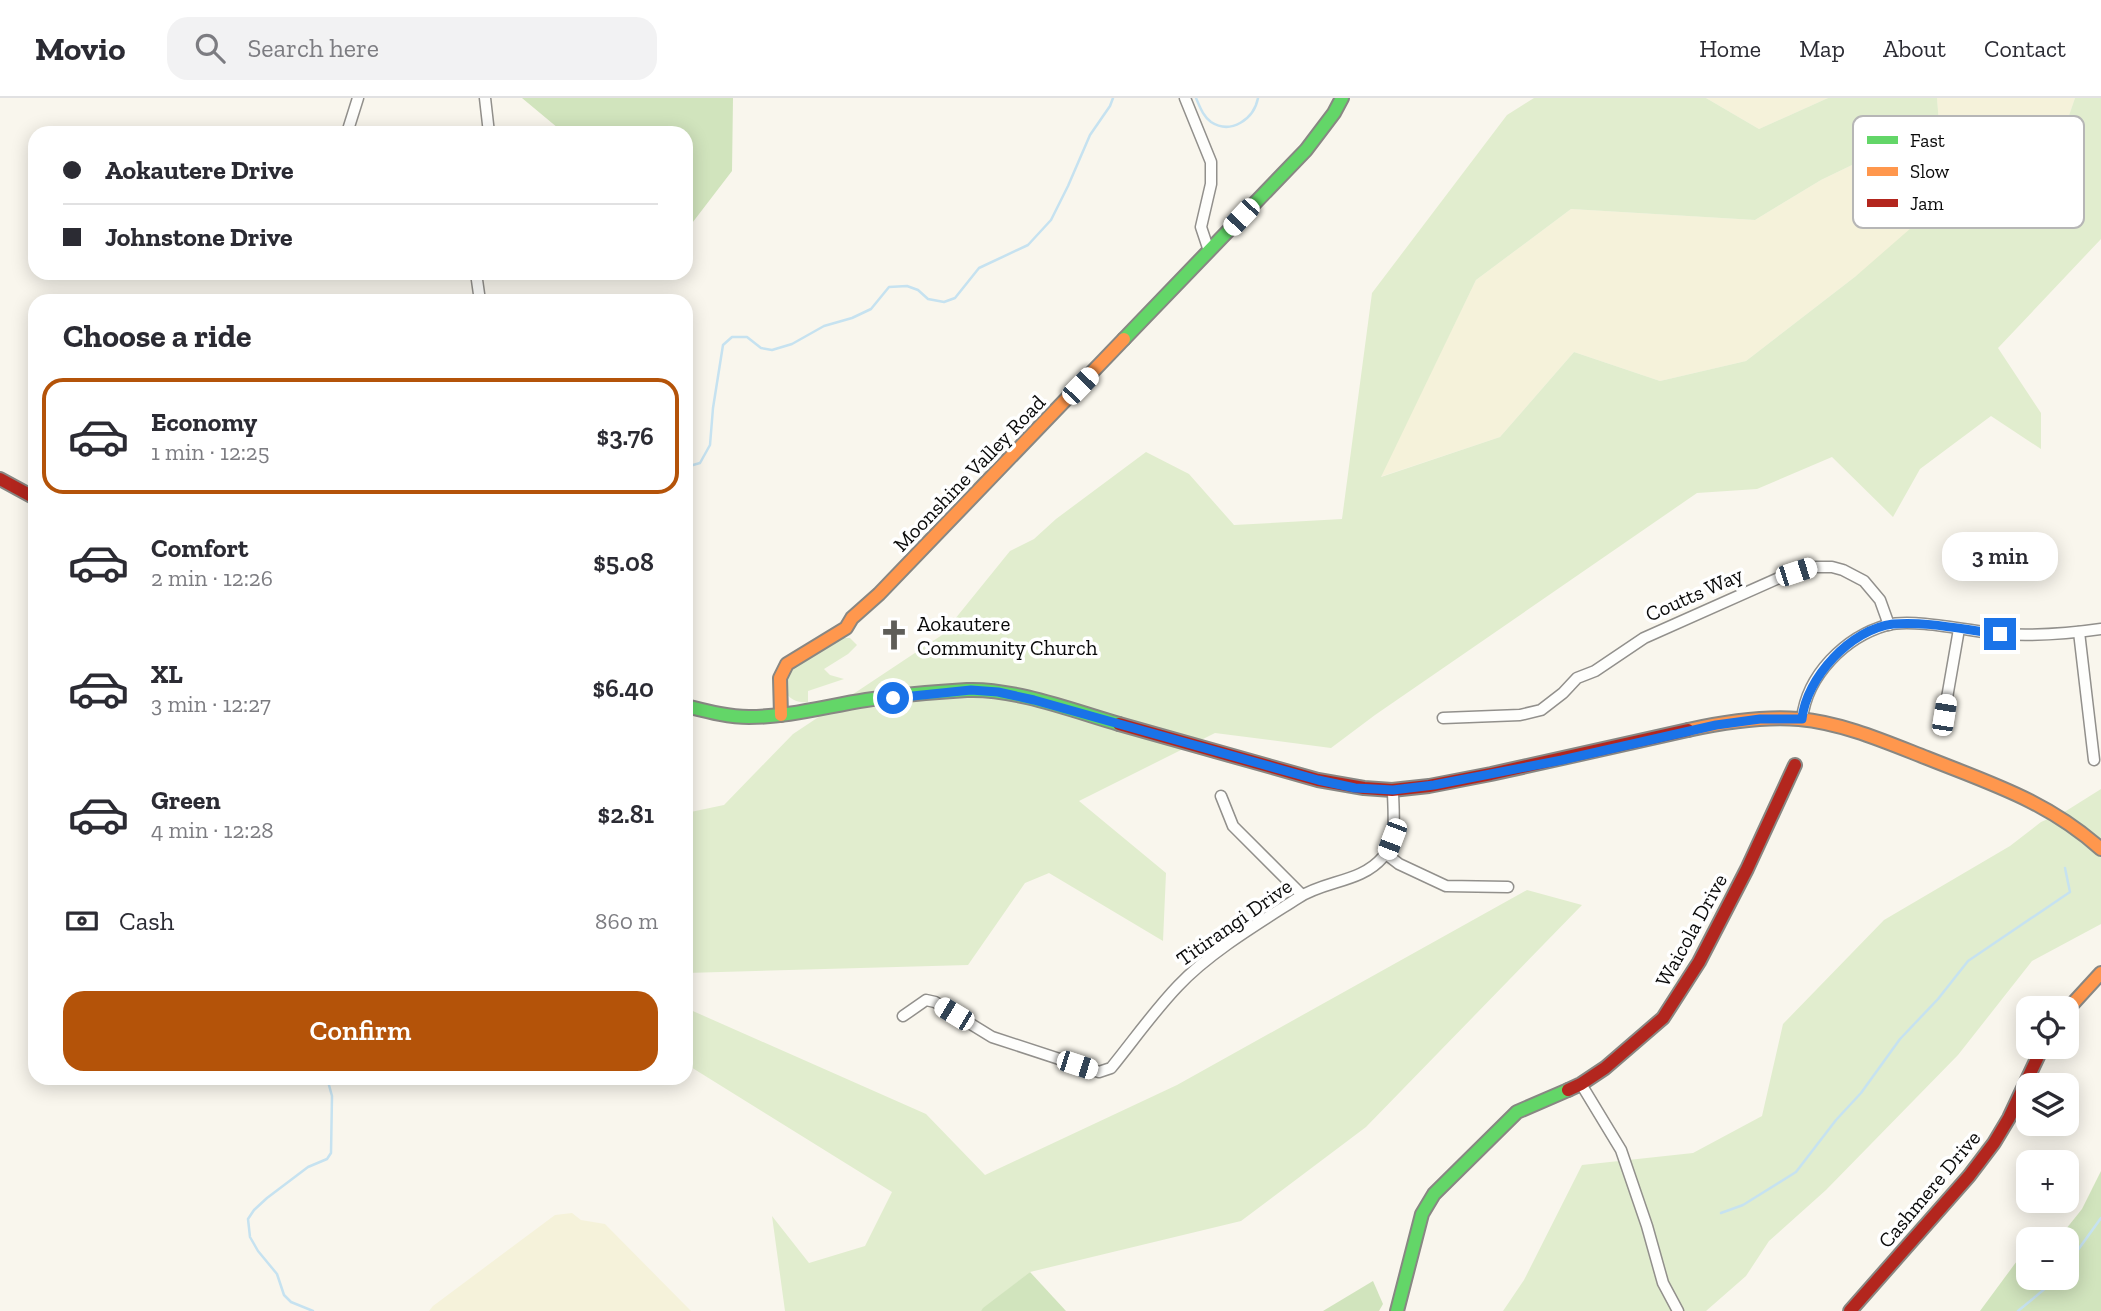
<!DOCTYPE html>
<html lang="en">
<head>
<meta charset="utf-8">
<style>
  body { margin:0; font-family:"Zilla Slab",serif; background:#f2f2f3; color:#2b2b33; height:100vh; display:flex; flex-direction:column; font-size:26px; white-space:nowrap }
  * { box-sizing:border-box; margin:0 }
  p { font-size:23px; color:#7c7c81 }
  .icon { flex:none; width:38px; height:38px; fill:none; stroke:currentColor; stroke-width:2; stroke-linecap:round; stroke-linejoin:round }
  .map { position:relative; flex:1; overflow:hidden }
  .panel { position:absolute; left:28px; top:196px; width:665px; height:791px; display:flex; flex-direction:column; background:#fff; border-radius:21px; box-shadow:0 4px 18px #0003 }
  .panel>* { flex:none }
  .banner { position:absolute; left:28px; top:28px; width:665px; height:154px; border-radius:21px; box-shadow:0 4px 18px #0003; display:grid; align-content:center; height:154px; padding:0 35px; background:#fff }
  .fabs { position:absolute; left:2016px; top:898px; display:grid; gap:14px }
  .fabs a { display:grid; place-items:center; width:63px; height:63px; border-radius:14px; background:#fff; box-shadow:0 4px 18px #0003; font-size:35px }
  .end { position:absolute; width:32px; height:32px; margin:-16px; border:9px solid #1a73e8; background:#fff; box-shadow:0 0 0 4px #fff }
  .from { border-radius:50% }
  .bubble { position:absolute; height:49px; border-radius:21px; background:#fff; box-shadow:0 4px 18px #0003; font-size:23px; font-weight:600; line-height:49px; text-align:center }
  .car { position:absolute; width:21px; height:42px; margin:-21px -10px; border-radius:9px; box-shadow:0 0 5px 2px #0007; background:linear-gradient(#fff 24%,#345 0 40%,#fff 0 76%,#345 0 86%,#fff 0) }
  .banner b { display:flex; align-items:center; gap:24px; height:66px; font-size:26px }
  .banner b+b { border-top:2px solid #e1e1e2 }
  .banner i { width:18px; height:18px; background:#2b2b33 }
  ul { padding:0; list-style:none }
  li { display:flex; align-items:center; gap:21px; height:116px; margin:0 14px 10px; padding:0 21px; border:4px solid transparent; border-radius:21px }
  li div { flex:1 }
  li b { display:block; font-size:26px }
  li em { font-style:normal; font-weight:600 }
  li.on { border-color:#b45309 }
  li>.icon { width:63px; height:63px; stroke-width:1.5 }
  h2 { padding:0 35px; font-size:32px; line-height:84px }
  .pay { display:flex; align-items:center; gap:18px; height:77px; padding:0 35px; font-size:26px }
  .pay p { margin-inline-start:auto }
  .primary-button { display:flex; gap:14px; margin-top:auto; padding:14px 35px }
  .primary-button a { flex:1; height:80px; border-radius:21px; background:#b45309; color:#fff; font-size:28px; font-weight:600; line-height:80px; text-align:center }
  header { display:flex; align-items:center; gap:42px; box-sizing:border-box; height:98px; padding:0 35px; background:#fff; border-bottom:2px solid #e1e1e2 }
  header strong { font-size:33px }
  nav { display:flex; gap:38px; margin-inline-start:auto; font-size:24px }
  .search { width:490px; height:63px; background:#f2f2f3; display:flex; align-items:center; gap:18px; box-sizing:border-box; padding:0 24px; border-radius:21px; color:#7c7c81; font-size:26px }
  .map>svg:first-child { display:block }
</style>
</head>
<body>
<header>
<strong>Movio</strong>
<div class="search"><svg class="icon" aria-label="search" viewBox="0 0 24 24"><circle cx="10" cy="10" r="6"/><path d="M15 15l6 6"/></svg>Search here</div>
<nav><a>Home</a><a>Map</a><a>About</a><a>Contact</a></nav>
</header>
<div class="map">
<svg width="2101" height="1213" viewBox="0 0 2101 1213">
  <rect width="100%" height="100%" fill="#f9f6ed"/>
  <!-- farmland -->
  <g fill="#f5f2da">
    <path d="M 1706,0 L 1828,0 L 1759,31 Z"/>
    <path d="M 1937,0 L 2075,0 L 2053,64 L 1856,178 L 1746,263 L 1660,283 L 1574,254 L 1500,339 L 1380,379 L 1476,182 L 1571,111 L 1755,122 L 1821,82 L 1939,25 Z"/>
    <path d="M 572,1115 L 581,1122 L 605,1126 L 691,1213 L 429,1213 L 433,1208 L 555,1117 Z"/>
  </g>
  <!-- green -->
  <g fill="#e1edce">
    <path d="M 1534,0 L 1706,0 L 1759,31 L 1828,0 L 1937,0 L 1939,25 L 1821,82 L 1755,122 L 1571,111 L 1476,182 L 1381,379 L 1500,339 L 1574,254 L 1660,283 L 1746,263 L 1856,178 L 1990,61 L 2053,64 L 2075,0 L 2101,0 L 2101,141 L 1998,250 L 2041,315 L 2041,351 L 1991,318 L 1920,371 L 1893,419 L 1832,359 L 1757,391 L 1697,395 L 1375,617 L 1331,650 L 1215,635 L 1079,703 L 1166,775 L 1163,843 L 1049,775 L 1025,785 L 968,867 L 686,875 L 686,715 L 724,707 L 793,636 L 942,537 L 1010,453 L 1034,441 L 1056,421 L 1146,354 L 1189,376 L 1234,427 L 1342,421 L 1372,195 L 1507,17 Z"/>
    <path d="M 840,540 L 850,540 L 857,547 L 848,556 L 824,571 L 830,577 L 844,581 L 808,593 L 808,604 C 797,605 791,602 784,593 L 787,575 L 793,567 Z"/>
    <path d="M 2101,691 L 2101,826 L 2032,863 L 1958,957 L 1826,1092 L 1769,1143 L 1746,1178 L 1706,1213 L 1503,1213 L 1524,1182 L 1582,1067 L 1693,1055 L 1762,1018 L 1783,926 L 1884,822 L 2010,748 L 2041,724 L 2066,713 Z"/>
    <path d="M 1527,792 L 1582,807 L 1366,1029 L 1241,1123 L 1030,1174 L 981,1213 L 785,1213 L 772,1118 L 809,1165 L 865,1148 L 892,1094 L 686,966 L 686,910 L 926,1016 L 985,1077 L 1177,987 Z"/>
  </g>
  <!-- forest -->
  <g fill="#d1e4bd">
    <path d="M 522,0 L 733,0 L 732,73 L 686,133 L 686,35 L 564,35 Z"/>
    <path d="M 2101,1073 L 2101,1213 L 1980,1213 L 2028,1148 L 2028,1180 L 2067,1180 L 2067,1141 L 2058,1141 L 2082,1111 Z"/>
    <path d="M 1030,1174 L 1066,1213 L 981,1213 L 983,1210 Z"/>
    <path d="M 1373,1183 L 1383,1206 L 1379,1213 L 1323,1213 Z"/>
  </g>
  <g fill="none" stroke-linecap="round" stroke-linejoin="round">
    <!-- stream -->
    <g stroke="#c6e2f0" stroke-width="2.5">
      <path d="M 1196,0 C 1200,9 1203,18 1211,24 C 1231,37 1254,21 1258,0"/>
      <path d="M 686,369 L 700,365 L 710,347 L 713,310 L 723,247 L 732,239 L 747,239 L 761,250 L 772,252 L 792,246 L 824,228 L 852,220 L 871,211 L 889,189 L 907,188 L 918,192 L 928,201 L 944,204 L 955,200 L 979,170 L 1028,147 L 1051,122 L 1068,88 L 1090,37 L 1110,8 L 1113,0"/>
      <path d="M 1721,1115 L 1743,1107 L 1796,1074 L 1836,1022 L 1861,995 L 1900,941 L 1938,901 L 1968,863 L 2070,794 L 2065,770"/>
      <path d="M 2067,1167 L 2101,1120"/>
      <path d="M 313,1213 L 291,1204 L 284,1197 L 277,1176 L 258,1153 L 250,1139 L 248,1121 L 254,1112 L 267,1100 L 308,1069 L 327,1061 L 331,1055 L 332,998 L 327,980"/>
      <path d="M 2018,1213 L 2058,1180"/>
    </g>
    <!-- street casing -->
    <g stroke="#92908c" stroke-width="13">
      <g id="street">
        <path d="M 485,0 L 489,35"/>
        <path d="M 1185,0 L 1211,64 L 1211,86 L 1201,129 L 1209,153"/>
        <path d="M 347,35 L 358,0"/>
        <path d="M 476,175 L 480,203"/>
        <path d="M 2079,534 L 2094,662"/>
        <path d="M 1944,617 L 1959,531"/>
        <path d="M 1443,620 L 1520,617 L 1541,612 L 1563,595 L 1577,580 L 1595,573 L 1644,540 L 1781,479 L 1811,469 L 1832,469 L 1843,472 L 1864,483 L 1880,502 L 1889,527"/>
        <path d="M 1802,621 C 1807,577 1845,539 1887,527 C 1913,520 1970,533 1999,536 C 2033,538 2067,536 2101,531"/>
        <path d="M 1221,698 L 1233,728 L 1302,797"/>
        <path d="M 1386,756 L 1399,766 L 1446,788 L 1508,789"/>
        <path d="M 903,918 L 926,902 L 935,904 L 992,939 L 1099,974 L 1111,970 C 1133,943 1154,913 1178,888 C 1210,854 1259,825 1298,800 C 1325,782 1361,785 1383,759 C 1398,742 1393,713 1393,692"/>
        <path d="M 1581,986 L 1621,1052 L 1647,1128 L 1663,1185 L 1678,1213"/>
      </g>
    </g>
    <!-- fast casing -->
    <g stroke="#888783" stroke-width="16">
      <g id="fast">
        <path d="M 1124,241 L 1306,52 L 1334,15 L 1342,0"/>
        <path d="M 686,608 C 706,613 728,619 749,619 C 789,619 827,608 866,602 C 899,597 934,594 967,592 C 1014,590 1074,613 1119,626"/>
        <path d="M 1397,1213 L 1422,1116 L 1434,1096 L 1517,1014 L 1568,992"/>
      </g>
    </g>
    <!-- slow casing -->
    <g stroke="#888783" stroke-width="16">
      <g id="slow">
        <path d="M 781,617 L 780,580 L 787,566 L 846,530 L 852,520 L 879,496 L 1124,241"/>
        <path d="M 1688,632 C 1724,624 1762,618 1799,621 C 1843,625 1886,644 1927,660 C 1992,686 2047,703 2101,751"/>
        <path d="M 2067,912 L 2101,875"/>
      </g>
    </g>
    <!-- jam casing -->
    <g stroke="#888783" stroke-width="16">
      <g id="jam">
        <path d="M 0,381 L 35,400"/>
        <path d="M 1119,626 L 1318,682 L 1364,690 L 1392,692 L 1429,688 L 1491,676 L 1688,632"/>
        <path d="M 1568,992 L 1581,986 L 1605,970 L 1663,920 L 1699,864 L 1747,771 L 1795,667"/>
        <path d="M 1850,1213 L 1969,1078 L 1994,1045 L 2009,1020 L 2043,948"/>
      </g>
    </g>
    <!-- street -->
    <use href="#street" stroke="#fefefc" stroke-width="10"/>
    <!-- fast -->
    <use href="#fast" stroke="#63d668" stroke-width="12"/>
    <!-- slow -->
    <use href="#slow" stroke="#ff974d" stroke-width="12"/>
    <!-- jam -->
    <use href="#jam" stroke="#b3261e" stroke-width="12"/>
  </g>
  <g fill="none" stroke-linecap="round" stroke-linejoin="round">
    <!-- route -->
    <path stroke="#1a73e8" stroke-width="9" d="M 893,600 L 971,592 L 998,594 L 1034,602 L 1318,682 L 1355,690 L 1375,691 L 1393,692 L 1434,687 L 1562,662 L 1716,627 L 1760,621 L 1802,621 C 1806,580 1851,531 1893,526 C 1927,523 1965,532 2000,536"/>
  </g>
  <!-- icons -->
  <defs>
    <g id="church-bare" transform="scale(2.415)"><path d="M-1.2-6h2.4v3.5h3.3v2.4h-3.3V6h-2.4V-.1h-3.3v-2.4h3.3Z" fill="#5e5d59" stroke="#fff" stroke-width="2.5" paint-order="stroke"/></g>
  </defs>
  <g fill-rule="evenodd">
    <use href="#church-bare" x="894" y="537"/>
  </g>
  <g text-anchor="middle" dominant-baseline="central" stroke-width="7" stroke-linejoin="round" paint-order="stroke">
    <!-- street labels -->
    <g font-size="21" fill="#0a0a0a" stroke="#fff">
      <text transform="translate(969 375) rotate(-46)">Moonshine Valley Road</text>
      <text transform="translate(1694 496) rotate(-24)">Coutts Way</text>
      <text transform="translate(1234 824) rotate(-35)">Titirangi Drive</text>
      <text transform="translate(1691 832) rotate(-61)">Waicola Drive</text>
      <text transform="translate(1929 1091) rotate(-50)">Cashmere Drive</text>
    </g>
    <!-- poi labels -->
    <g font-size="21" fill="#0a0a0a" stroke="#fff" text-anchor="start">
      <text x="917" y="525">Aokautere<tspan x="917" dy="24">Community Church</tspan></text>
    </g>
  </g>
  <!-- legend -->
  <rect x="1853" y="18" width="231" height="112" rx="10" fill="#fff" stroke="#b6b6b6" stroke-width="2"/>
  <rect x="1867" y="38" width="31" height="8" fill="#63d668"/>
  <rect x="1867" y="69" width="31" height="9" fill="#ff974d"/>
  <rect x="1867" y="101" width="31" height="8" fill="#b3261e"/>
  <g font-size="19" fill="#0a0a0a">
    <text x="1910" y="49">Fast</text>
    <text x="1910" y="80">Slow</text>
    <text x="1910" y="112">Jam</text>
  </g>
</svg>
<div class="fabs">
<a><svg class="icon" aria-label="locate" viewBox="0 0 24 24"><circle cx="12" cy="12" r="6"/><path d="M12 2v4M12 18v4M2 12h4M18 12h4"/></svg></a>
<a><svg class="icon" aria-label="layers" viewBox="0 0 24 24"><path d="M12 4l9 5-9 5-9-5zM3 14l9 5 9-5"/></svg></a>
<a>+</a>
<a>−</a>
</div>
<i class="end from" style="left:893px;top:600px"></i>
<i class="end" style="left:2000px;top:536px"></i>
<div class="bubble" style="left:1942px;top:434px;width:116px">3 min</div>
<i class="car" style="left:1241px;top:119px;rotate:223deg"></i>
<i class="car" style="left:1080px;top:288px;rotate:44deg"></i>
<i class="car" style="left:1796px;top:474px;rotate:72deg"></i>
<i class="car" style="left:1944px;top:617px;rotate:9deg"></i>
<i class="car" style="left:1392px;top:741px;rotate:201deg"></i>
<i class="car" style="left:954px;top:916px;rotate:301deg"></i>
<i class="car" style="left:1077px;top:967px;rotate:108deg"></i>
<div class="banner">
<b><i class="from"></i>Aokautere Drive</b>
<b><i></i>Johnstone Drive</b>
</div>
<section class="panel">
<h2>Choose a ride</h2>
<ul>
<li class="on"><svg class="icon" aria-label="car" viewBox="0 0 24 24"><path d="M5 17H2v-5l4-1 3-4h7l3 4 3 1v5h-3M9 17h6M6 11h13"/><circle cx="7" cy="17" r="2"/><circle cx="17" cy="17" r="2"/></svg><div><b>Economy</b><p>1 min · 12:25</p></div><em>$3.76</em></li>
<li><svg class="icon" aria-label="car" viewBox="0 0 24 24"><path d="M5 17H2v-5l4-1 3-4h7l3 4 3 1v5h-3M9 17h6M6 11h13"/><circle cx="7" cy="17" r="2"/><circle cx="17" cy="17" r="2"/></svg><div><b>Comfort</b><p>2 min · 12:26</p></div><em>$5.08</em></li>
<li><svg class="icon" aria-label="car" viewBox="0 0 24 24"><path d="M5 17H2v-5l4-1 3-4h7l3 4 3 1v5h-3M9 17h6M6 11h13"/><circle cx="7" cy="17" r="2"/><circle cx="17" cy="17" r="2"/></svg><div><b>XL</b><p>3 min · 12:27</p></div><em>$6.40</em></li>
<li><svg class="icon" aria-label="car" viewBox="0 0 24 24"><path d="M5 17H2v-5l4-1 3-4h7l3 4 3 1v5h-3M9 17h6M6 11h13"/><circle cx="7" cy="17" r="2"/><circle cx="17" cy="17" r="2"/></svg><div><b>Green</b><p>4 min · 12:28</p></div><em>$2.81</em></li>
</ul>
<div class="pay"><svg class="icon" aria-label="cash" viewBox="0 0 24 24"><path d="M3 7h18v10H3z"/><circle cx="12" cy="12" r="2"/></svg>Cash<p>860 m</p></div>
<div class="primary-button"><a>Confirm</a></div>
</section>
</div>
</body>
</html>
